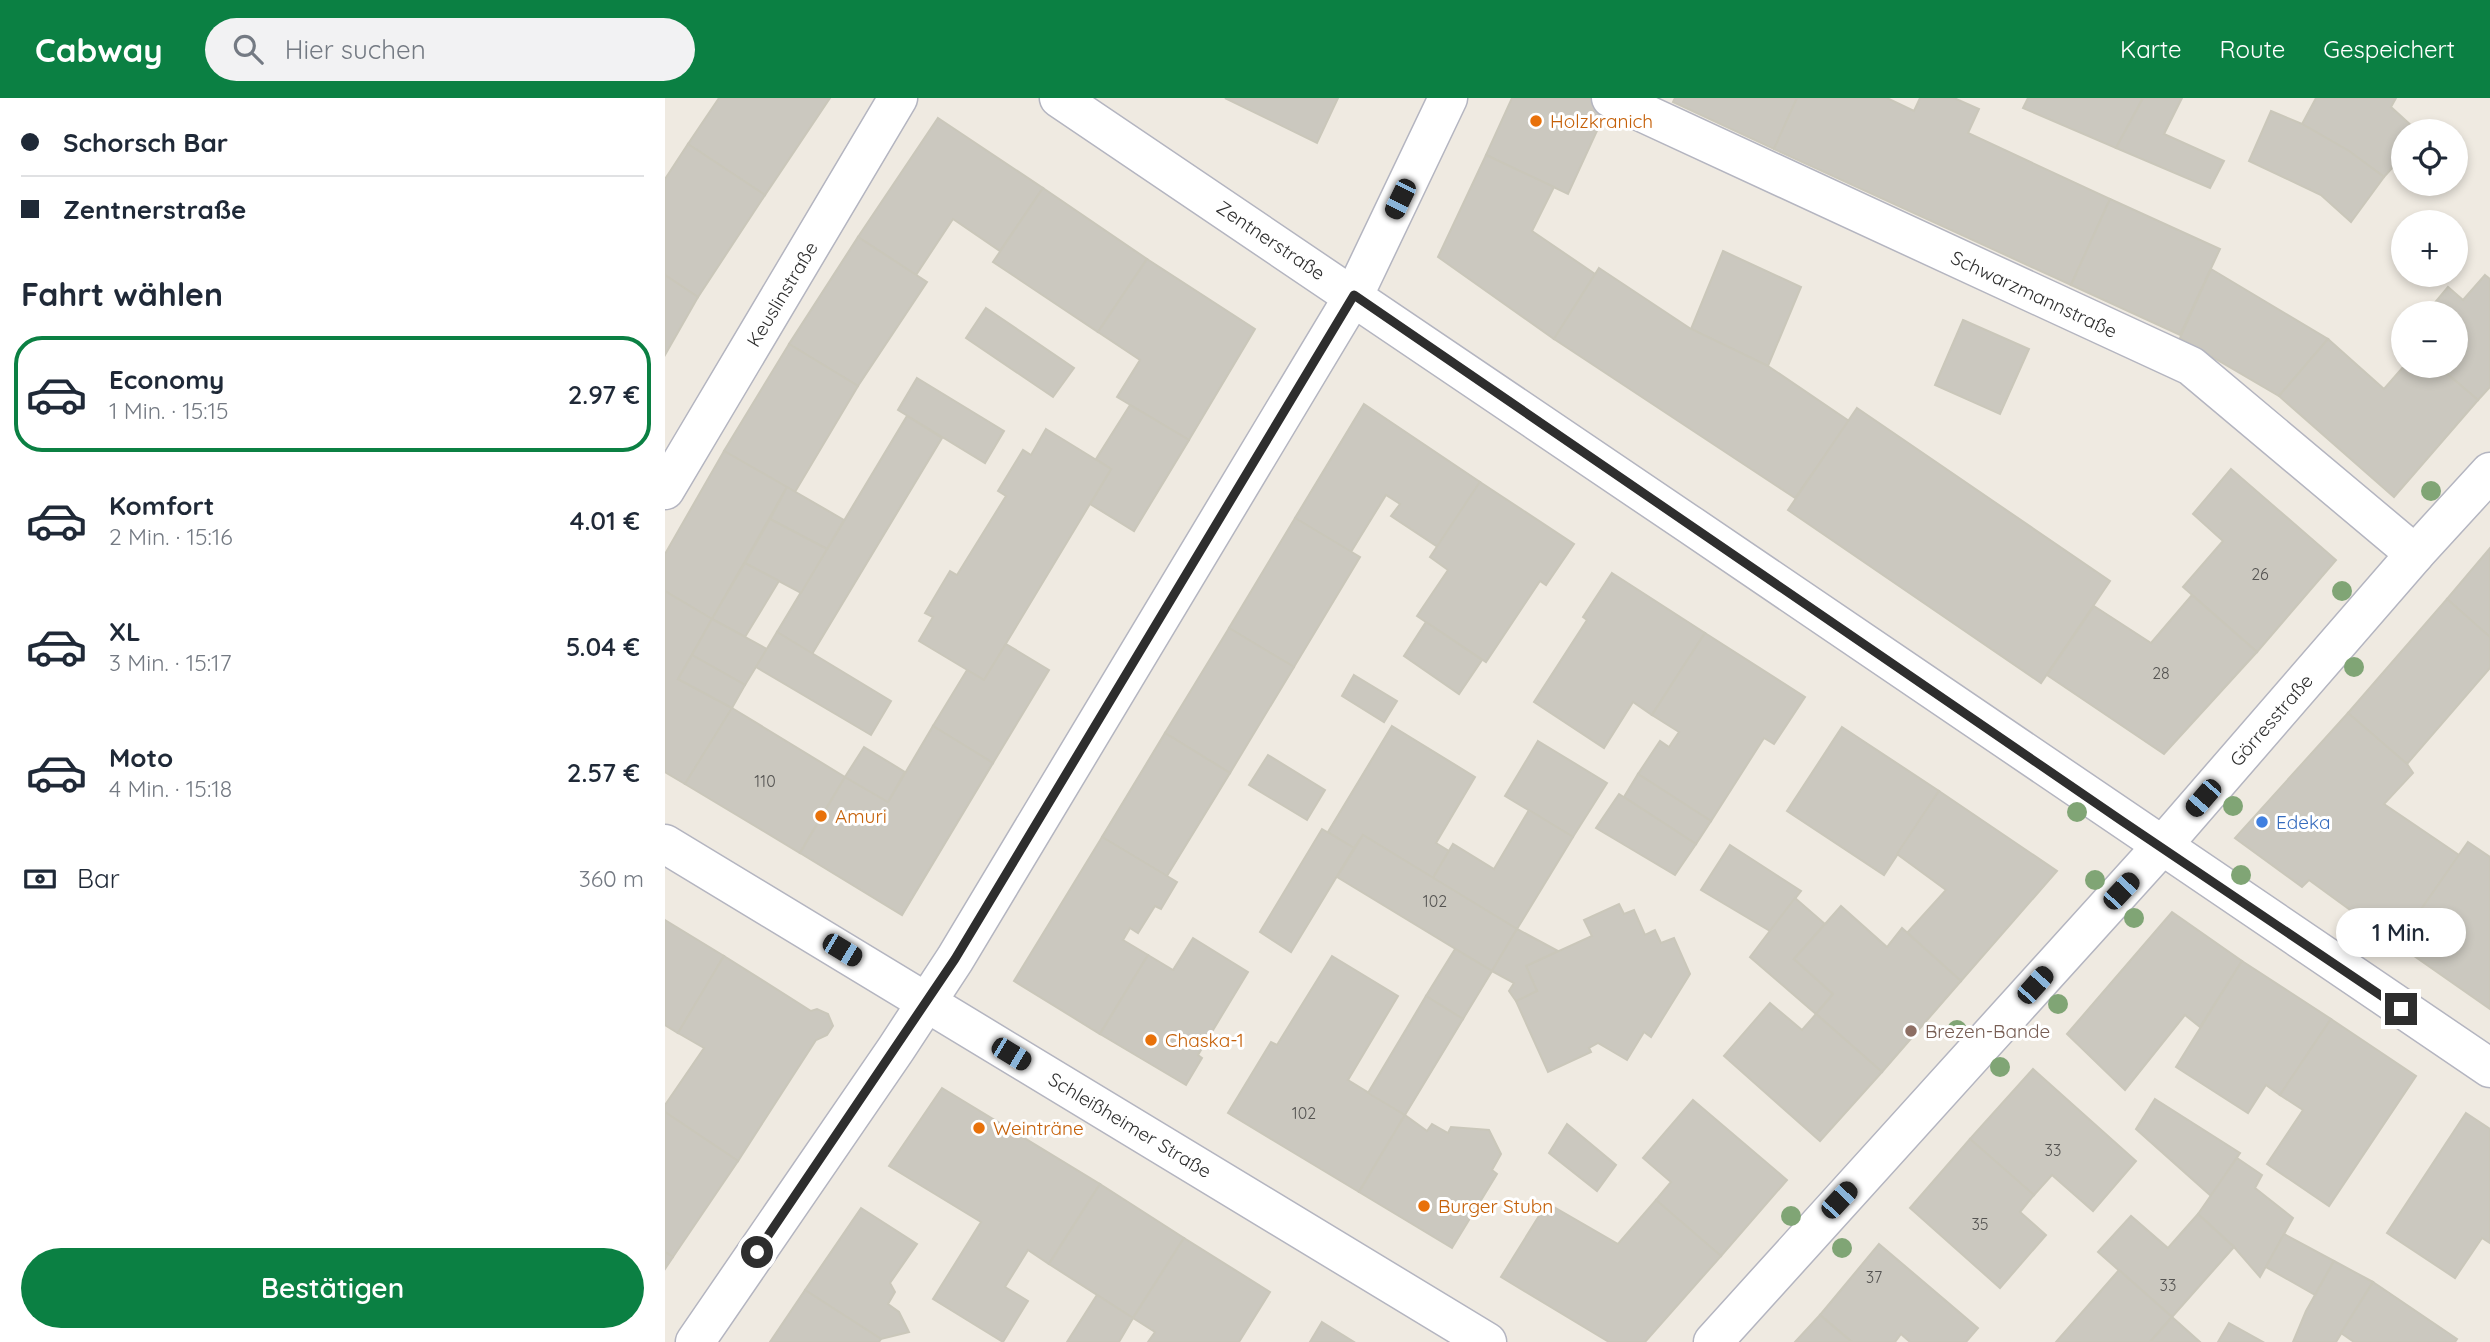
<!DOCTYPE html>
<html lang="de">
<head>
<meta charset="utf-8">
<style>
  body { margin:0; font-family:Quicksand,sans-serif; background:#f2f2f3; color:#1f2937; height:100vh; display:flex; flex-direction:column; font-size:26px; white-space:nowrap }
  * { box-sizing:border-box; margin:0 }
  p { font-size:23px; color:#747a83 }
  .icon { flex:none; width:38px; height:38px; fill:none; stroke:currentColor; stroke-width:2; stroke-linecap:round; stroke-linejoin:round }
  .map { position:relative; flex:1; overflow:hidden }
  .details { display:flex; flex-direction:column; background:#fff; width:665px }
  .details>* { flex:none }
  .hud { display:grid; align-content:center; height:154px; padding:0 21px; background:#fff }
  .buttons { position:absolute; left:1726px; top:21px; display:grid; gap:14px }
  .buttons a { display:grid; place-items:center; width:77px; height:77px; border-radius:50%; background:#fff; box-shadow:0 4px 10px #0003; font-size:35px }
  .end { position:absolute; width:32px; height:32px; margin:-16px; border:9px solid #2e2e2e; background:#fff; box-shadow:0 0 0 4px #fff }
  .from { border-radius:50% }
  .bubble { position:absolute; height:49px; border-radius:24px; background:#fff; box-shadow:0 4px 10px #0003; font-size:23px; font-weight:600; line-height:49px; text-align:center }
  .car { position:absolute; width:21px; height:42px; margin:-21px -10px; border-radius:9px; box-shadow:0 0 5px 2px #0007; background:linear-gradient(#222 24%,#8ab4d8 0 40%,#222 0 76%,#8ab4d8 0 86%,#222 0) }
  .hud b { display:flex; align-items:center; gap:24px; height:66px; font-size:26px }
  .hud b+b { border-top:2px solid #e0e1e3 }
  .hud i { width:18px; height:18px; background:#1f2937 }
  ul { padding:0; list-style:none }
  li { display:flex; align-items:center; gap:21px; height:116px; margin:0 14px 10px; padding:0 7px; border:4px solid transparent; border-radius:28px }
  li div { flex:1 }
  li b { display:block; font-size:26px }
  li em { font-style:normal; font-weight:600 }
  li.selected { border-color:#0b8043 }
  li>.icon { width:63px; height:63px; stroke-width:1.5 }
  h2 { padding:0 21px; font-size:32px; line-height:84px }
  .pay { display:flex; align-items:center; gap:18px; height:77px; padding:0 21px; font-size:26px }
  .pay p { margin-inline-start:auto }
  .primary-button { display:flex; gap:14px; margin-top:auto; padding:14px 21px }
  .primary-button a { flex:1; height:80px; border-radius:42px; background:#0b8043; color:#fff; font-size:28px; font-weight:600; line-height:80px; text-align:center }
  header { display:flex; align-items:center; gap:42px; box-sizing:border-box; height:98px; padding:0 35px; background:#0b8043; color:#fff }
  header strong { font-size:33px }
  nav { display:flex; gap:38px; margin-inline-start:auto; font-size:24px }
  .search { width:490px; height:63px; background:#f2f2f3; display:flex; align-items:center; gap:18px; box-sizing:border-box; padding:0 24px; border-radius:38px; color:#747a83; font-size:26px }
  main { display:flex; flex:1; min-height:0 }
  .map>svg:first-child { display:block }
</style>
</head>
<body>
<header>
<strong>Cabway</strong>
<div class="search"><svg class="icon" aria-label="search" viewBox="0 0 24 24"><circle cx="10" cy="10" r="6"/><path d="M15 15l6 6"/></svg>Hier suchen</div>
<nav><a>Karte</a><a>Route</a><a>Gespeichert</a></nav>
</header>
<main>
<section class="details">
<div class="hud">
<b><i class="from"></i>Schorsch Bar</b>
<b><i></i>Zentnerstraße</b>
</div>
<h2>Fahrt wählen</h2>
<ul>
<li class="selected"><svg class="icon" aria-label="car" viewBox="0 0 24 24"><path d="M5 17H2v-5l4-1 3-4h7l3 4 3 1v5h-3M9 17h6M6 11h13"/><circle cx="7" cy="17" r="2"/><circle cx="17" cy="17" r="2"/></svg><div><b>Economy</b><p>1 Min. · 15:15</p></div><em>2.97 €</em></li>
<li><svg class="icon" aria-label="car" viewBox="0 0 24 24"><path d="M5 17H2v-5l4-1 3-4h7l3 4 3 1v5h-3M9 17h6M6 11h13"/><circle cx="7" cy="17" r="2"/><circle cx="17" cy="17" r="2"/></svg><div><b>Komfort</b><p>2 Min. · 15:16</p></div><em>4.01 €</em></li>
<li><svg class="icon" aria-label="car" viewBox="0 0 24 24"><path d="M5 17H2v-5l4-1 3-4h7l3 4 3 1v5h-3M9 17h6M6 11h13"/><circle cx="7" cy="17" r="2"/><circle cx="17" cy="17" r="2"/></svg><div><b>XL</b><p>3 Min. · 15:17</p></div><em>5.04 €</em></li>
<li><svg class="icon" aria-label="car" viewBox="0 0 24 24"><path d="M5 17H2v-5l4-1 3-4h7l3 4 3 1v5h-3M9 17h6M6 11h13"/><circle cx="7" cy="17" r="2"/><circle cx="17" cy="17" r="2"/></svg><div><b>Moto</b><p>4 Min. · 15:18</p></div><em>2.57 €</em></li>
</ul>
<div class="pay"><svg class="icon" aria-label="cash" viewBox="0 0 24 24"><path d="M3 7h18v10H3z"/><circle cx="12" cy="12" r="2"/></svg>Bar<p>360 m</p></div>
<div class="primary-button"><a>Bestätigen</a></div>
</section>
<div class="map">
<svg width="1825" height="1244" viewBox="0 0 1825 1244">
  <rect width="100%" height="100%" fill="#efeae1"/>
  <!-- building -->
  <g fill="#cbc8bf" stroke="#cac7ba" stroke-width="2">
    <path d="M 54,0 L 165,0 L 100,97 L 23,46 Z"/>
    <path d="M 560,0 L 673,0 L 652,45 Z"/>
    <path d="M 847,0 L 947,0 L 903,96 L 821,57 Z"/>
    <path d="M 1010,0 L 1132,0 L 1109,51 L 1008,4 Z"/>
    <path d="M 1132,0 L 1222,0 L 1249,13 L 1255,0 L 1289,0 L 1314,11 L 1303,35 L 1445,101 L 1406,187 L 1109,51 Z"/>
    <path d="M 1363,0 L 1478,0 L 1451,50 L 1358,10 Z"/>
    <path d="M 1478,0 L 1517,0 L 1499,36 L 1559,63 L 1545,90 L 1451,50 Z"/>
    <path d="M 1651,0 L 1731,0 L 1726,9 L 1749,30 L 1749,33 L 1738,33 L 1738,58 L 1719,79 L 1684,53 L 1637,26 Z"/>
    <path d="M 1606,13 L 1637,26 L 1684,53 L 1719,79 L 1686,124 L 1656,97 L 1584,63 Z"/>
    <path d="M 273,20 L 378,90 L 335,153 L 288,121 L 251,177 L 193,139 Z"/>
    <path d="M 23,46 L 100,97 L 33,199 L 0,177 L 0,81 Z"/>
    <path d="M 821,57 L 889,89 L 867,133 L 930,176 L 889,241 L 773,159 Z"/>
    <path d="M 378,90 L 482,161 L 433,234 L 328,164 Z"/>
    <path d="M 1445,101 L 1555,151 L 1515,237 L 1406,187 Z"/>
    <path d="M 193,139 L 262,184 L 193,288 L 124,246 Z"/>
    <path d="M 1058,153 L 1136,189 L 1103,268 L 1026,231 Z"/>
    <path d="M 482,161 L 590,231 L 524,342 L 452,299 L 475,262 L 433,234 Z"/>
    <path d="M 934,170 L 1026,231 L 1103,268 L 1184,323 L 1130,400 L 889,241 Z"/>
    <path d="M 1546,171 L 1663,241 L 1614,298 L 1515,240 Z"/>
    <path d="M 0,177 L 33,199 L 0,257 Z"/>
    <path d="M 1820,177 L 1825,181 L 1825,289 L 1813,302 L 1773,268 L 1790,268 L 1790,215 L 1762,214 L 1783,189 L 1798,202 Z"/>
    <path d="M 321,210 L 409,270 L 388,299 L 301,240 Z"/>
    <path d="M 1298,222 L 1364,251 L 1335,316 L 1270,287 Z"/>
    <path d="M 1663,241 L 1719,291 L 1739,268 L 1773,268 L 1813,302 L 1729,399 L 1614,298 Z"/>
    <path d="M 124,246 L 193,288 L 130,394 L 59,353 Z"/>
    <path d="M 252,280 L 339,333 L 320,365 L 233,312 Z"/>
    <path d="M 699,306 L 815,384 L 773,449 L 726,418 L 735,406 L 721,397 L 686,454 L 630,420 Z"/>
    <path d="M 465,307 L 524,342 L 469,433 L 425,406 L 446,371 L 431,361 Z"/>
    <path d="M 1192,310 L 1445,483 L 1376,585 L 1123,412 Z"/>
    <path d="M 242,318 L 277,340 L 147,556 L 112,534 Z"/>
    <path d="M 381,331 L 446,371 L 319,582 L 254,543 L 268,519 L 260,515 L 285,473 L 292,477 L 341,398 L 333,393 L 358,352 L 366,357 Z"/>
    <path d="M 59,353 L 122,389 L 47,521 L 0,493 L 0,456 Z"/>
    <path d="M 1566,371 L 1671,462 L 1592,554 L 1518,489 L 1558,443 L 1528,416 Z"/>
    <path d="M 815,384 L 909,446 L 881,487 L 875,483 L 821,564 L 752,518 L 783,472 L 765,459 Z"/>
    <path d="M 122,389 L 179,422 L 162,451 L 105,421 Z"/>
    <path d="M 630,420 L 695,459 L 629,569 L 564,530 Z"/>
    <path d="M 105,421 L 162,451 L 136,495 L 80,465 Z"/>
    <path d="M 1825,450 L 1825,539 L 1782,501 Z"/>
    <path d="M 80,465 L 114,483 L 80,539 L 47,521 Z"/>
    <path d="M 947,475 L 1040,535 L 987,617 L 968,604 L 939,650 L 869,604 L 922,522 L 918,519 Z"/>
    <path d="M 0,493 L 47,521 L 13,581 L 67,610 L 20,686 L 0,674 Z"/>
    <path d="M 1527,497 L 1592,554 L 1499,656 L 1382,577 L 1429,508 L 1486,545 Z"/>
    <path d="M 1782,501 L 1825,539 L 1825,570 L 1742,666 L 1683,615 Z"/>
    <path d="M 47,521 L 102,551 L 80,587 L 27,557 Z"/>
    <path d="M 761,524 L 817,562 L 794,596 L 739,558 Z"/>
    <path d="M 564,530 L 629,569 L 565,675 L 500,635 Z"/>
    <path d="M 112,534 L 226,603 L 206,637 L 91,569 Z"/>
    <path d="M 1040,535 L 1140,599 L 1109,646 L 1099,640 L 1046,723 L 973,676 L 995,643 L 1004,649 L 1014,634 L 987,617 Z"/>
    <path d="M 341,546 L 384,572 L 328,665 L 268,628 L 302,572 L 319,582 Z"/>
    <path d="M 27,557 L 80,587 L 67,610 L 13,581 Z"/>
    <path d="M 689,577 L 732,603 L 719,624 L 677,598 Z"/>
    <path d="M 67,610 L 180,679 L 135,755 L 20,686 Z"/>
    <path d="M 1683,615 L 1742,666 L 1748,675 L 1719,706 L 1794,757 L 1732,846 L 1644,782 L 1637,789 L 1570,740 Z"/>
    <path d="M 268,628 L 328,665 L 237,817 L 135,755 L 180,679 L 223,704 Z"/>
    <path d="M 727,628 L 810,679 L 771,745 L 784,753 L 768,780 L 698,737 L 689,750 L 663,734 Z"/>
    <path d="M 1177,629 L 1274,693 L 1219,777 L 1122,713 Z"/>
    <path d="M 500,635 L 565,675 L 502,778 L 437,739 Z"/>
    <path d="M 873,643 L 942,685 L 908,739 L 840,698 Z"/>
    <path d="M 199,649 L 240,674 L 223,704 L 180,679 Z"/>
    <path d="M 603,657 L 660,692 L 642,722 L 584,687 Z"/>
    <path d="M 973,676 L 1046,723 L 1031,746 L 959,699 Z"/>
    <path d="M 1274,693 L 1392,773 L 1296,883 L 1242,835 L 1281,792 L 1232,756 Z"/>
    <path d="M 954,696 L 1031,746 L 1010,777 L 931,730 Z"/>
    <path d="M 864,712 L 908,739 L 852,831 L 768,780 L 788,746 L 829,771 Z"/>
    <path d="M 657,731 L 689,750 L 626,854 L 595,834 Z"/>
    <path d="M 698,737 L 852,831 L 827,873 L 672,779 Z"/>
    <path d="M 437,739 L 512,784 L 496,811 L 490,808 L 473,835 L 465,830 L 458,842 L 483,857 L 435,936 L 349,883 Z"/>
    <path d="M 1803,744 L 1825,759 L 1825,911 L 1732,846 Z"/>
    <path d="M 1065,747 L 1136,793 L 1105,833 L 1036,792 Z"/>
    <path d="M 1130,800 L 1160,826 L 1129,861 L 1168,896 L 1151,916 L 1085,859 Z"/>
    <path d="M 954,806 L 959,816 L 969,812 L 980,837 L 990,832 L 996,845 L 1009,840 L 1025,876 L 986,939 L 979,934 L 962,962 L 933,945 L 924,950 L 926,954 L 883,974 L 851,903 L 872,893 L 861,868 L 927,838 L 919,822 Z"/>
    <path d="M 1176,808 L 1222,849 L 1237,830 L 1296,883 L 1217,974 L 1151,916 L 1168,896 L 1129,861 Z"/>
    <path d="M 1507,814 L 1577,863 L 1535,929 L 1520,917 L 1460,992 L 1402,936 Z"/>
    <path d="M 0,822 L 59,858 L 13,935 L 0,927 Z"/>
    <path d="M 852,831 L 893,853 L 861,868 L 872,893 L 851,903 L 844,893 L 849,885 L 827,873 Z"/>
    <path d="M 528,840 L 583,874 L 533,957 L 537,960 L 521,987 L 435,936 L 483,857 L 508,872 Z"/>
    <path d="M 790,851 L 827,873 L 798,921 L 761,898 Z"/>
    <path d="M 59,858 L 146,913 L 152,911 L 163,916 L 168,928 L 162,937 L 151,942 L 73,1063 L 0,1014 L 0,1007 L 39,950 L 13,935 Z"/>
    <path d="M 667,858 L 733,898 L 683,982 L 740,1017 L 694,1094 L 563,1015 L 606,944 L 612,947 Z"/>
    <path d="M 1577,863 L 1666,921 L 1615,997 L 1601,987 L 1583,1015 L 1511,969 Z"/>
    <path d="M 761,898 L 798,921 L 740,1017 L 703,995 Z"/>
    <path d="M 1105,905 L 1137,932 L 1151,916 L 1217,974 L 1155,1043 L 1059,958 Z"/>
    <path d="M 1666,921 L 1751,978 L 1664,1108 L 1602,1066 L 1638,1012 L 1615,997 Z"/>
    <path d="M 1368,971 L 1471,1063 L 1428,1113 L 1387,1077 L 1369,1097 L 1305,1041 Z"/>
    <path d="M 277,990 L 435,1086 L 384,1166 L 363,1152 L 340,1189 L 363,1203 L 338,1244 L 268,1201 L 316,1124 L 224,1068 Z"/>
    <path d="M 1490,1001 L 1575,1055 L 1546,1098 L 1471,1031 Z"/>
    <path d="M 1028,1002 L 1122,1082 L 1056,1158 L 991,1102 L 1006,1084 L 978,1060 Z"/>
    <path d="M 0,1014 L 73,1063 L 8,1159 L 0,1154 Z"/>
    <path d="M 1801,1015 L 1825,1031 L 1825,1145 L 1817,1140 L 1790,1180 L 1722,1135 Z"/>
    <path d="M 740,1017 L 762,1033 L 767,1026 L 783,1035 L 786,1029 L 824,1032 L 836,1056 L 827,1072 L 832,1076 L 787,1150 L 694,1094 Z"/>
    <path d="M 902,1026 L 951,1067 L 932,1093 L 884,1055 Z"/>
    <path d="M 1305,1041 L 1369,1097 L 1355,1114 L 1381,1137 L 1335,1190 L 1245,1110 Z"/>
    <path d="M 1572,1060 L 1597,1077 L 1590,1090 L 1628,1120 L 1595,1179 L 1569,1149 L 1533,1116 Z"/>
    <path d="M 435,1086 L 519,1140 L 468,1220 L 384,1166 Z"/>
    <path d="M 991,1102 L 1056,1158 L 980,1244 L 944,1244 L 836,1179 L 882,1105 L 953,1146 Z"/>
    <path d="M 196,1110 L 252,1146 L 225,1185 L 230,1194 L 223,1206 L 234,1214 L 244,1234 L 216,1241 L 140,1192 Z"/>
    <path d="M 1533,1116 L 1569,1149 L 1507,1219 L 1433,1154 L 1466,1118 L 1503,1150 Z"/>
    <path d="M 1619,1136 L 1669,1163 L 1650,1197 L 1601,1169 Z"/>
    <path d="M 519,1140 L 605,1194 L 574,1244 L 483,1244 L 490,1234 L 468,1220 Z"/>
    <path d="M 1214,1146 L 1313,1230 L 1301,1244 L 1245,1244 L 1236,1236 L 1230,1244 L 1187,1244 L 1155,1217 Z"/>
    <path d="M 0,1154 L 8,1159 L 0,1171 Z"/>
    <path d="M 1669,1163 L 1708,1184 L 1671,1244 L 1628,1244 L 1641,1213 Z"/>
    <path d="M 1454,1172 L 1507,1219 L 1485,1244 L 1391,1244 Z"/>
    <path d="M 1708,1184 L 1792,1241 L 1790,1244 L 1689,1244 L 1676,1235 Z"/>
    <path d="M 140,1192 L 216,1241 L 214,1244 L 105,1244 Z"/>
    <path d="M 432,1197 L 468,1220 L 454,1244 L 402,1244 Z"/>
    <path d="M 1155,1217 L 1187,1244 L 1130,1244 Z"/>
    <path d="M 1507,1219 L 1535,1244 L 1485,1244 Z"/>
    <path d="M 657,1224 L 689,1244 L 645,1244 Z"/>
    <path d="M 1564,1225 L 1598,1244 L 1553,1244 Z"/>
  </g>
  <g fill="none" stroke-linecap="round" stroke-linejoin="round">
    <!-- minor casing -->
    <g stroke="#b4b5c0" stroke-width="41">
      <g id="minor">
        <path d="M 394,0 C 873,320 1347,649 1825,970"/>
        <path d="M 946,0 L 1526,268 L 1750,456"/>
        <path d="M 0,392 L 233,0"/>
        <path d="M 30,1244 L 231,951 L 290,861 L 689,197 L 783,0"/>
        <path d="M 1048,1244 L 1496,749 L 1750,456 L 1825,374"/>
      </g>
    </g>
    <!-- secondary casing -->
    <g stroke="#b4b5c0" stroke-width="41">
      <path id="secondary" d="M 0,746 L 822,1244"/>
    </g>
    <!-- minor -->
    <use href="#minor" stroke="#fff" stroke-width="38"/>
    <!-- secondary -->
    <use href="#secondary" stroke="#fff" stroke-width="38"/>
  </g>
  <!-- trees -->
  <g fill="#80a575">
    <circle cx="1766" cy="393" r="10"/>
    <circle cx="1677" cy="493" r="10"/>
    <circle cx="1689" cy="569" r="10"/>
    <circle cx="1568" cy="708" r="10"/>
    <circle cx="1412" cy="714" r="10"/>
    <circle cx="1576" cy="777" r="10"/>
    <circle cx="1430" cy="782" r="10"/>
    <circle cx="1469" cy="820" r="10"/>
    <circle cx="1393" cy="906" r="10"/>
    <circle cx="1292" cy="932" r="10"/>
    <circle cx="1335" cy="969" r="10"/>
    <circle cx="1126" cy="1118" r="10"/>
    <circle cx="1177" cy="1150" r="10"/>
  </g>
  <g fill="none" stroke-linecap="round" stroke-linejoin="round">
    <!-- route -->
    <path stroke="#2e2e2e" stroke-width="9" d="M 92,1154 L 290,861 L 689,197 L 1457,723 L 1736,911"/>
  </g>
  <!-- markers -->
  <g fill="#e8710a" stroke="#fff" stroke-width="2.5">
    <circle cx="871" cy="23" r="7"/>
    <circle cx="156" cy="718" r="7"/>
    <circle cx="486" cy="942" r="7"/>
    <circle cx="314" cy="1030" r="7"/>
    <circle cx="759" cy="1108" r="7"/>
  </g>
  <circle fill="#3f7fe0" stroke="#fff" stroke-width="2.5" cx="1597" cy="724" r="7"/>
  <circle fill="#8d6e63" stroke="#fff" stroke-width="2.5" cx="1246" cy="933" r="7"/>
  <g text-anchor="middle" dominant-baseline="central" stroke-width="6" stroke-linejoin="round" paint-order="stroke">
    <!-- number labels -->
    <g font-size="16" fill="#555452">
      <text x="1595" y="476">26</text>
      <text x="1496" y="575">28</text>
      <text x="100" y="683">110</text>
      <text x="770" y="803">102</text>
      <text x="639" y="1015">102</text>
      <text x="1388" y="1052">33</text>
      <text x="1315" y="1126">35</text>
      <text x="1209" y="1179">37</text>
      <text x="1503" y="1187">33</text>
    </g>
    <!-- food labels -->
    <g font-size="19" fill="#c56008" stroke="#fff" text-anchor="start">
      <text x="885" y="23">Holzkranich</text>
      <text x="170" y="718">Amuri</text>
      <text x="500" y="942">Chaska-1</text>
      <text x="328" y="1030">Weinträne</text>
      <text x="773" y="1108">Burger Stubn</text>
    </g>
    <!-- street labels -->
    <g font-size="19" fill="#2e2e2e" stroke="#fff">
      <text transform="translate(606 142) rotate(34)">Zentnerstraße</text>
      <text transform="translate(117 196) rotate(-59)">Keuslinstraße</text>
      <text transform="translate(1369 196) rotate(25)">Schwarzmannstraße</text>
      <text transform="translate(1606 622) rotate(-49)">Görresstraße</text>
      <text transform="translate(465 1027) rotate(31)">Schleißheimer Straße</text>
    </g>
    <!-- shop labels -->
    <g font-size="19" fill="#366cbe" stroke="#fff" text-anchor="start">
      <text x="1611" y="724">Edeka</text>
    </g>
    <!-- education labels -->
    <g font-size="19" fill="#785e54" stroke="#fff" text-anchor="start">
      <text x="1260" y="933">Brezen-Bande</text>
    </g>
  </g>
</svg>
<div class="buttons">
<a><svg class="icon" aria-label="locate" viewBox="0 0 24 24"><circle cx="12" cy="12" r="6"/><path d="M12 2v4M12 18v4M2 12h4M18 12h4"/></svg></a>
<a>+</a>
<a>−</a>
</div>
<i class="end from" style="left:92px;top:1154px"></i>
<i class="end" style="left:1736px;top:911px"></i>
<div class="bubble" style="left:1671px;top:810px;width:130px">1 Min.</div>
<i class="car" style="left:735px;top:101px;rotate:206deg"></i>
<i class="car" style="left:1538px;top:700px;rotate:221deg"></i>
<i class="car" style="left:1456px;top:793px;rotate:43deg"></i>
<i class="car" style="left:177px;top:852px;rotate:121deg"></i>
<i class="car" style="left:1370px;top:887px;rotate:42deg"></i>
<i class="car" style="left:346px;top:956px;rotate:121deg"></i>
<i class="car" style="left:1174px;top:1102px;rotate:43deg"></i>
</div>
</main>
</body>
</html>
